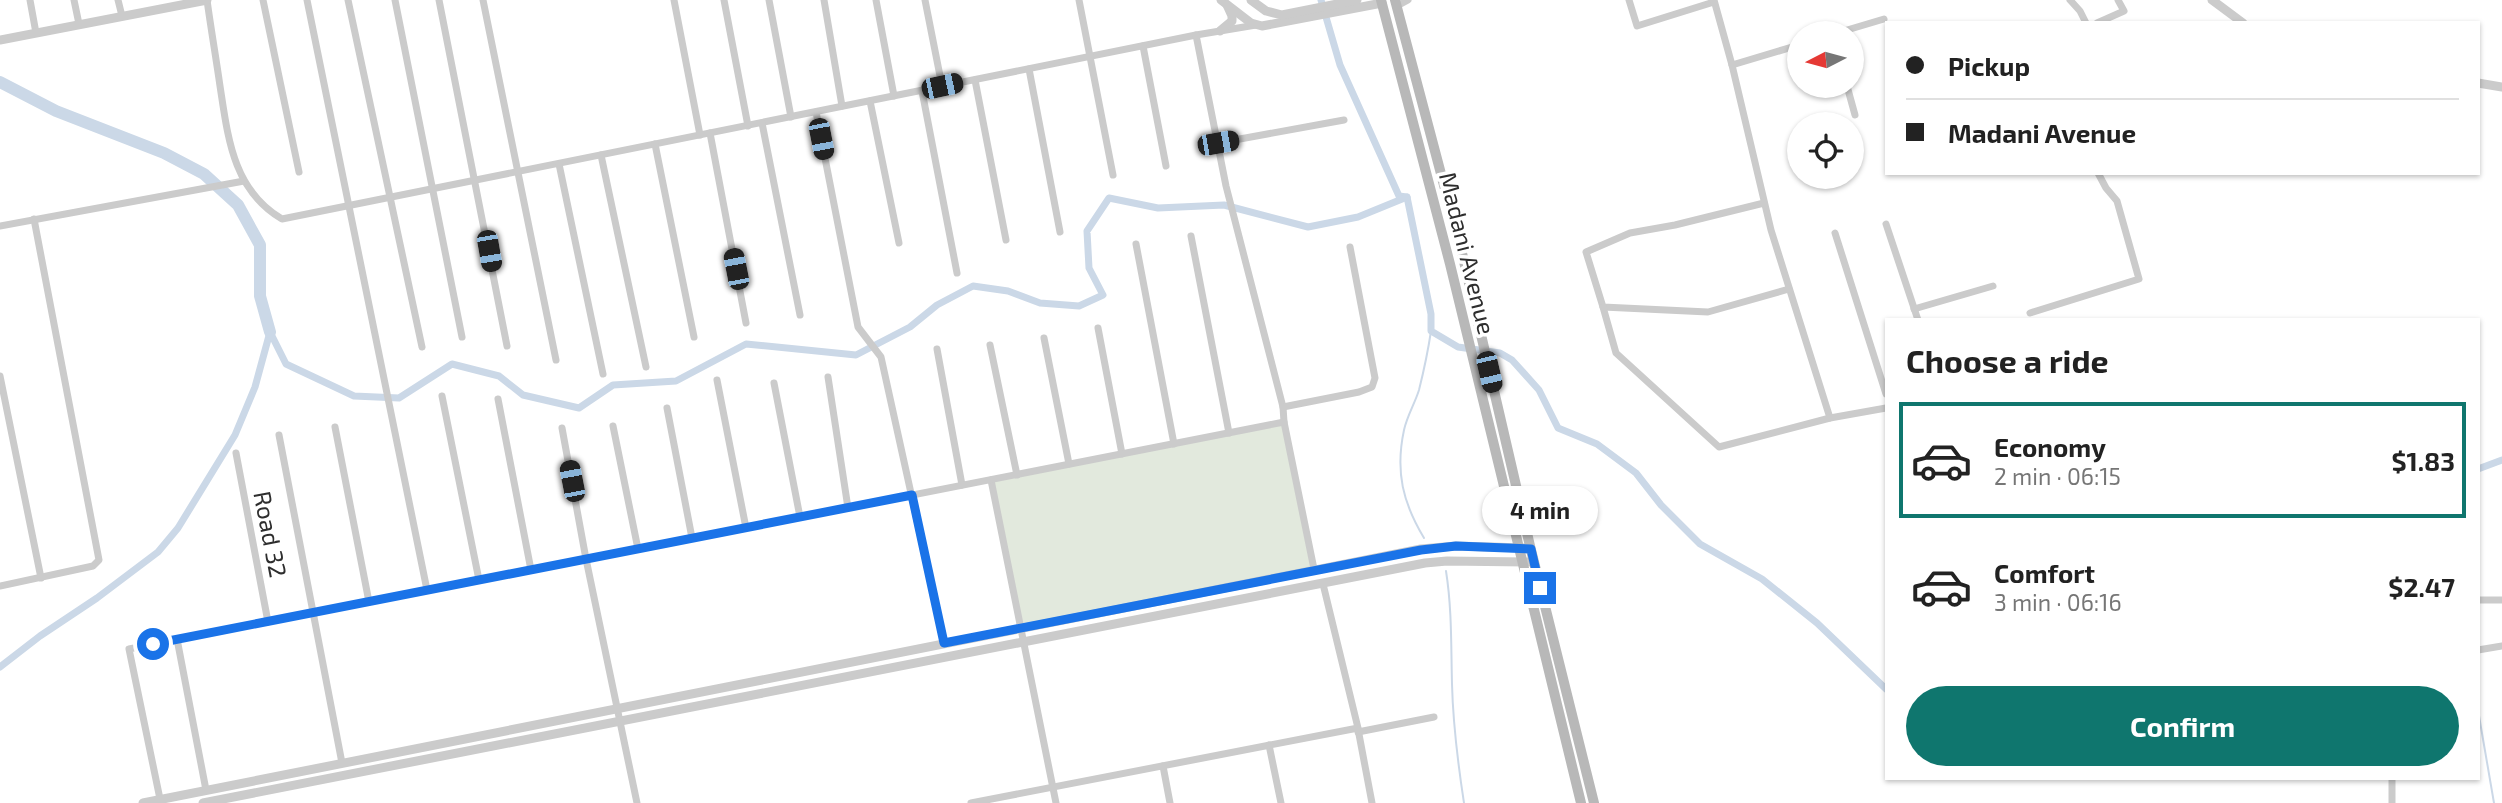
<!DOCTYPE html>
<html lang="en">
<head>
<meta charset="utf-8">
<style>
  body { margin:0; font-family:"Exo 2",sans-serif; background:#f2f2f2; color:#222; height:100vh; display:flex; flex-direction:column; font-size:26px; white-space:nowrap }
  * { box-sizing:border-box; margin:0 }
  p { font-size:23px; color:#767676 }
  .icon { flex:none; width:38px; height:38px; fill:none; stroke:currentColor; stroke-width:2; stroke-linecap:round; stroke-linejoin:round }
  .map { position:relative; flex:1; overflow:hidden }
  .details { position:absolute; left:1885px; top:318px; width:595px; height:462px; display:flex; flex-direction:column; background:#fff; border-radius:0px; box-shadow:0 2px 5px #0004 }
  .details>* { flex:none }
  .top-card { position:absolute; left:1885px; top:21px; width:595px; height:154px; border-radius:0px; box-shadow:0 2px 5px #0004; display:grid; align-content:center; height:154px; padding:0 21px; background:#fff }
  .needle { width:46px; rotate:264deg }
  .buttons { position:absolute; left:1787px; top:21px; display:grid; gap:14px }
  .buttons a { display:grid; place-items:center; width:77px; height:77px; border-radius:50%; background:#fff; box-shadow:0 2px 5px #0004; font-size:35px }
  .end { position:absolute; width:32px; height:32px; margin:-16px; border:9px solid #1a73e8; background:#fff; box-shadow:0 0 0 4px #fff }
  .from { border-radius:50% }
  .bubble { position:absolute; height:49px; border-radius:24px; background:#fff; box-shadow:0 2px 5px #0004; font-size:23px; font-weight:700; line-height:49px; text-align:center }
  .car { position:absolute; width:21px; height:42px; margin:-21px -10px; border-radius:9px; box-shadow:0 0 5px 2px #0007; background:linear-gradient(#222 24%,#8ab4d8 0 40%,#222 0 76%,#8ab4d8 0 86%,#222 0) }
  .top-card b { display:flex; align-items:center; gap:24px; height:66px; font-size:26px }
  .top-card b+b { border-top:2px solid #e0e0e0 }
  .top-card i { width:18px; height:18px; background:#222 }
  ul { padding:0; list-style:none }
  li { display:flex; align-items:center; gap:21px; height:116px; margin:0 14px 10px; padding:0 7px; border:4px solid transparent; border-radius:0px }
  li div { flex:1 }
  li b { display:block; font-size:26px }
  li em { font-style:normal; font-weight:700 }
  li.current { border-color:#0f766e }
  li>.icon { width:63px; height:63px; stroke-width:1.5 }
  h2 { padding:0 21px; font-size:32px; line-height:84px }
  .cta { display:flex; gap:14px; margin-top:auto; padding:14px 21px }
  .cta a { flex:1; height:80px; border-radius:42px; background:#0f766e; color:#fff; font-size:28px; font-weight:700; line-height:80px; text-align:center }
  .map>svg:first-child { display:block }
</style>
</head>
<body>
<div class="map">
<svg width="2502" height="803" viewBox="0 0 2502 803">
  <rect width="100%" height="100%" fill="#fff"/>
  <!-- green -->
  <path fill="#e2e9dd" d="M 1284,422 L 1314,569 L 1020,628 L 991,480 Z"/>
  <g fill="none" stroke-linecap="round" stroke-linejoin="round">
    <!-- stream -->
    <g stroke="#cbd8e7" stroke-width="2">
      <path d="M 1424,538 C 1403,503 1395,472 1404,430 C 1407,416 1415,403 1419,390 C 1424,370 1428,351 1431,331"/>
      <path d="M 1446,571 C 1452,609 1451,646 1452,684 C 1453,724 1458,764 1464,803"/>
      <path d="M 2478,710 L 2494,803"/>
    </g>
    <!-- canal -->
    <g stroke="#cbd8e7" stroke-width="7">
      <path d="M 1321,0 L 1340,65 L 1399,196 L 1407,197 L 1431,314 L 1431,331 L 1458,347 L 1500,353 L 1512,360 L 1539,390 L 1558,428 L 1597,444 L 1636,473 L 1661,505 L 1700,544 L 1762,579 L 1817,623 L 1886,689"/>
      <path d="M 2478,469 L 2502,460"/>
      <path d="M 0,667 L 40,636 L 97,598 L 158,552 L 178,528 L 235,435 L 255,387 L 270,332 L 286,364 L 354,396 L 399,398 L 452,364 L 499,376 L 523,395 L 579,408 L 613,385 L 676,381 L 746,344 L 856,355 L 910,327 L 937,305 L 973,286 L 1008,291 L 1040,303 L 1079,306 L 1103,295 L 1089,268 L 1087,231 L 1109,198 L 1158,208 L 1224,205 L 1308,227 L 1358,217 L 1407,197"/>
    </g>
    <!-- river -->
    <path stroke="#cbd8e7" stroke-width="12" d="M 0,82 L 56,111 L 164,153 L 204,174 L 238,205 L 260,245 L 260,296 L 270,332"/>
    <!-- minor -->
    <g stroke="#cbcbcb" stroke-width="7">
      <path d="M 30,0 L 36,33"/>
      <path d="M 74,0 L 79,24"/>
      <path d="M 118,0 L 122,16"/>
      <path d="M 207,0 C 211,29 216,58 220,86 C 228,138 233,190 282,219 L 1196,35 L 1256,25"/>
      <path d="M 263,0 L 299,172"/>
      <path d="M 307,0 L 427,590"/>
      <path d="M 348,0 L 422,347"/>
      <path d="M 395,0 L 462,337"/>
      <path d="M 439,0 L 507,346"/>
      <path d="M 483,0 L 556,360"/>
      <path d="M 674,0 L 700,135"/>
      <path d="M 724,0 L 748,126"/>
      <path d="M 769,0 L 791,117"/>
      <path d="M 824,0 L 842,106"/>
      <path d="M 876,0 L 894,96"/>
      <path d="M 925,0 L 942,86"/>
      <path d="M 1079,0 L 1113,175"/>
      <path d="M 1629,0 L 1637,26 L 1714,2"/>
      <path d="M 1714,0 L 1732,65 L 1771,230 L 1830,418"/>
      <path d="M 2070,0 L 2080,11 L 2086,23"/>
      <path d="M 1397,6 L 1408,0"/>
      <path d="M 2097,23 L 2124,11 L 2118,0"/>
      <path d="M 1837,33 L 1884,19"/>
      <path d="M 1196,35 L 1226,186 L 1283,407 L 1284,422 L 1314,569"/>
      <path d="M 1143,46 L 1166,166"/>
      <path d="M 1732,65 L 1799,45"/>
      <path d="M 1029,69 L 1060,232"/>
      <path d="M 975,80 L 1006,240"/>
      <path d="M 1847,86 L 1855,115"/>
      <path d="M 922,91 L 957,273"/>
      <path d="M 870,101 L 899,243"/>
      <path d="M 816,112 L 858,327 L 881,357 L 944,643"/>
      <path d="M 762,123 L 800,315"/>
      <path d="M 710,133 L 746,323"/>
      <path d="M 1218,143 L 1344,120"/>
      <path d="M 655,144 L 694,337"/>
      <path d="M 601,155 L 646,367"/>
      <path d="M 559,164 L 603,374"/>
      <path d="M 1764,203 L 1675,225 L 1630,233 L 1586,252 L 1603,307 L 1708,312 L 1789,289"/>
      <path d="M 1886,224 L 1918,320"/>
      <path d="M 0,226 L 244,181"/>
      <path d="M 1835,233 L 1886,394"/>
      <path d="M 1191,236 L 1229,433"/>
      <path d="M 1136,244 L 1174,444"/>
      <path d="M 1603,307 L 1616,353 L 1719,447 L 1830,418 L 1886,408"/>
      <path d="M 1914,309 L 1993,286"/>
      <path d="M 2030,313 L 2139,279 L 2117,201 L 2106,188 L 2098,173"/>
      <path d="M 1098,328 L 1122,454"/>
      <path d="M 1044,338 L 1069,464"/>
      <path d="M 990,345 L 1017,475"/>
      <path d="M 937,349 L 962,485"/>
      <path d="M 0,376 L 41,578"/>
      <path d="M 828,377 L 848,508"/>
      <path d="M 717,380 L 746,528"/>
      <path d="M 774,383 L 800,517"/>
      <path d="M 442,396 L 479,580"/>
      <path d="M 498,399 L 531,570"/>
      <path d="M 1283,407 L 1359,392 L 1372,387 L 1375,378 L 1350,247"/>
      <path d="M 667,408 L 692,538"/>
      <path d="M 613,426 L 638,549"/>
      <path d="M 335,427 L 369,602"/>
      <path d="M 562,428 L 586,559 L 637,803"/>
      <path d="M 279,435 L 342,763"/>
      <path d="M 236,453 L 268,622"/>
      <path d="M 991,480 L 1056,803"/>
      <path d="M 0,586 L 93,566 L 99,560 L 34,219"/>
      <path d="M 2478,600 L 2502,600"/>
      <path d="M 177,639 L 206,790"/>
      <path d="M 2478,650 L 2502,646"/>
      <path d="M 1358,729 L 1372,803"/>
      <path d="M 1358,732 L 1434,717"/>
      <path d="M 1269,745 L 1281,803"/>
      <path d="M 1163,766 L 1170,803"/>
      <path d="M 160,799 L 129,649 L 1284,422"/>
      <path d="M 971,803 L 1358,728 L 1323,584"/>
      <path d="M 2392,803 L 2392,779"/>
    </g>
    <!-- tertiary -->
    <g stroke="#cbcbcb" stroke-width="9">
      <path d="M 1221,0 L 1251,23 L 1262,26 L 1382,3"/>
      <path d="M 1251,0 L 1266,11 L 1282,15 L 1357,0"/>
      <path d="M 2212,0 L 2243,23"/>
      <path d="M 1220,31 L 1232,21 L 1232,16 L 1227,5"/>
      <path d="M 0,40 L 207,0"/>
      <path d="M 2478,83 L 2502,87"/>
      <path d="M 143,803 L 1421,549 L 1456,546 L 1525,548"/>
      <path d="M 203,803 L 1425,563 L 1447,561 L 1529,562"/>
    </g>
    <!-- secondary -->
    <g stroke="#b8b8b8" stroke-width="10">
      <path d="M 1381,0 L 1450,264 L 1581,803"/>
      <path d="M 1395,0 L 1463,257 L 1530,546 L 1594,803"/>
    </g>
  </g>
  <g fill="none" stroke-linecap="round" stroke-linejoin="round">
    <!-- route -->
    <path stroke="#1a73e8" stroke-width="9" d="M 153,644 L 912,495 L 944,643 L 1421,550 L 1456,546 L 1531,549 L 1540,588"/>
  </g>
  <g text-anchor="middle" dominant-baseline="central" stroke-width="7" stroke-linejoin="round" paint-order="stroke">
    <!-- street labels -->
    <g font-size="24" fill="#2e2e2e" stroke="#fff">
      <text transform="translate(1468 253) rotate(76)">Madani Avenue</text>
      <text transform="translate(271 534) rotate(79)">Road 32</text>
    </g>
  </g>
</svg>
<div class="buttons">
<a><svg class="needle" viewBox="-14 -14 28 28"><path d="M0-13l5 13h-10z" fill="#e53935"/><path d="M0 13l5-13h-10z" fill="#767676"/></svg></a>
<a><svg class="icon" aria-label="locate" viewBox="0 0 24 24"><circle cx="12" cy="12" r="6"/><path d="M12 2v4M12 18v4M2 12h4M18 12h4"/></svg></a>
</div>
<i class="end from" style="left:153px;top:644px"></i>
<i class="end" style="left:1540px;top:588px"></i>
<div class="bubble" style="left:1482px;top:486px;width:116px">4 min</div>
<i class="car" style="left:942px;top:86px;rotate:78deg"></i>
<i class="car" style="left:821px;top:139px;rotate:169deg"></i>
<i class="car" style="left:1218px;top:143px;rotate:80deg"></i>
<i class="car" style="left:489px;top:251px;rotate:170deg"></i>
<i class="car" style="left:736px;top:269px;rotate:349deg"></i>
<i class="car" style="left:1489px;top:372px;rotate:167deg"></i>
<i class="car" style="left:572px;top:481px;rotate:349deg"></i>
<div class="top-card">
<b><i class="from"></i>Pickup</b>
<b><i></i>Madani Avenue</b>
</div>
<section class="details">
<h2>Choose a ride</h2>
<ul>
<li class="current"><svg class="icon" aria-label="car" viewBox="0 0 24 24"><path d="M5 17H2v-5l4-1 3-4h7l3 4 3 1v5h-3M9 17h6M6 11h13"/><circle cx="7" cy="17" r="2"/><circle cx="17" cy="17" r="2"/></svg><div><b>Economy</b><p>2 min · 06:15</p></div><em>$1.83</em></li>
<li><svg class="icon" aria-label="car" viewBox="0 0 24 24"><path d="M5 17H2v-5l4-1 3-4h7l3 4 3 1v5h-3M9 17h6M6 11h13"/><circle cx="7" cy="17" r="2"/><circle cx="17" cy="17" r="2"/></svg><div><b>Comfort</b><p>3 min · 06:16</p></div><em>$2.47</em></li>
</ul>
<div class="cta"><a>Confirm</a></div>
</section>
</div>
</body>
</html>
